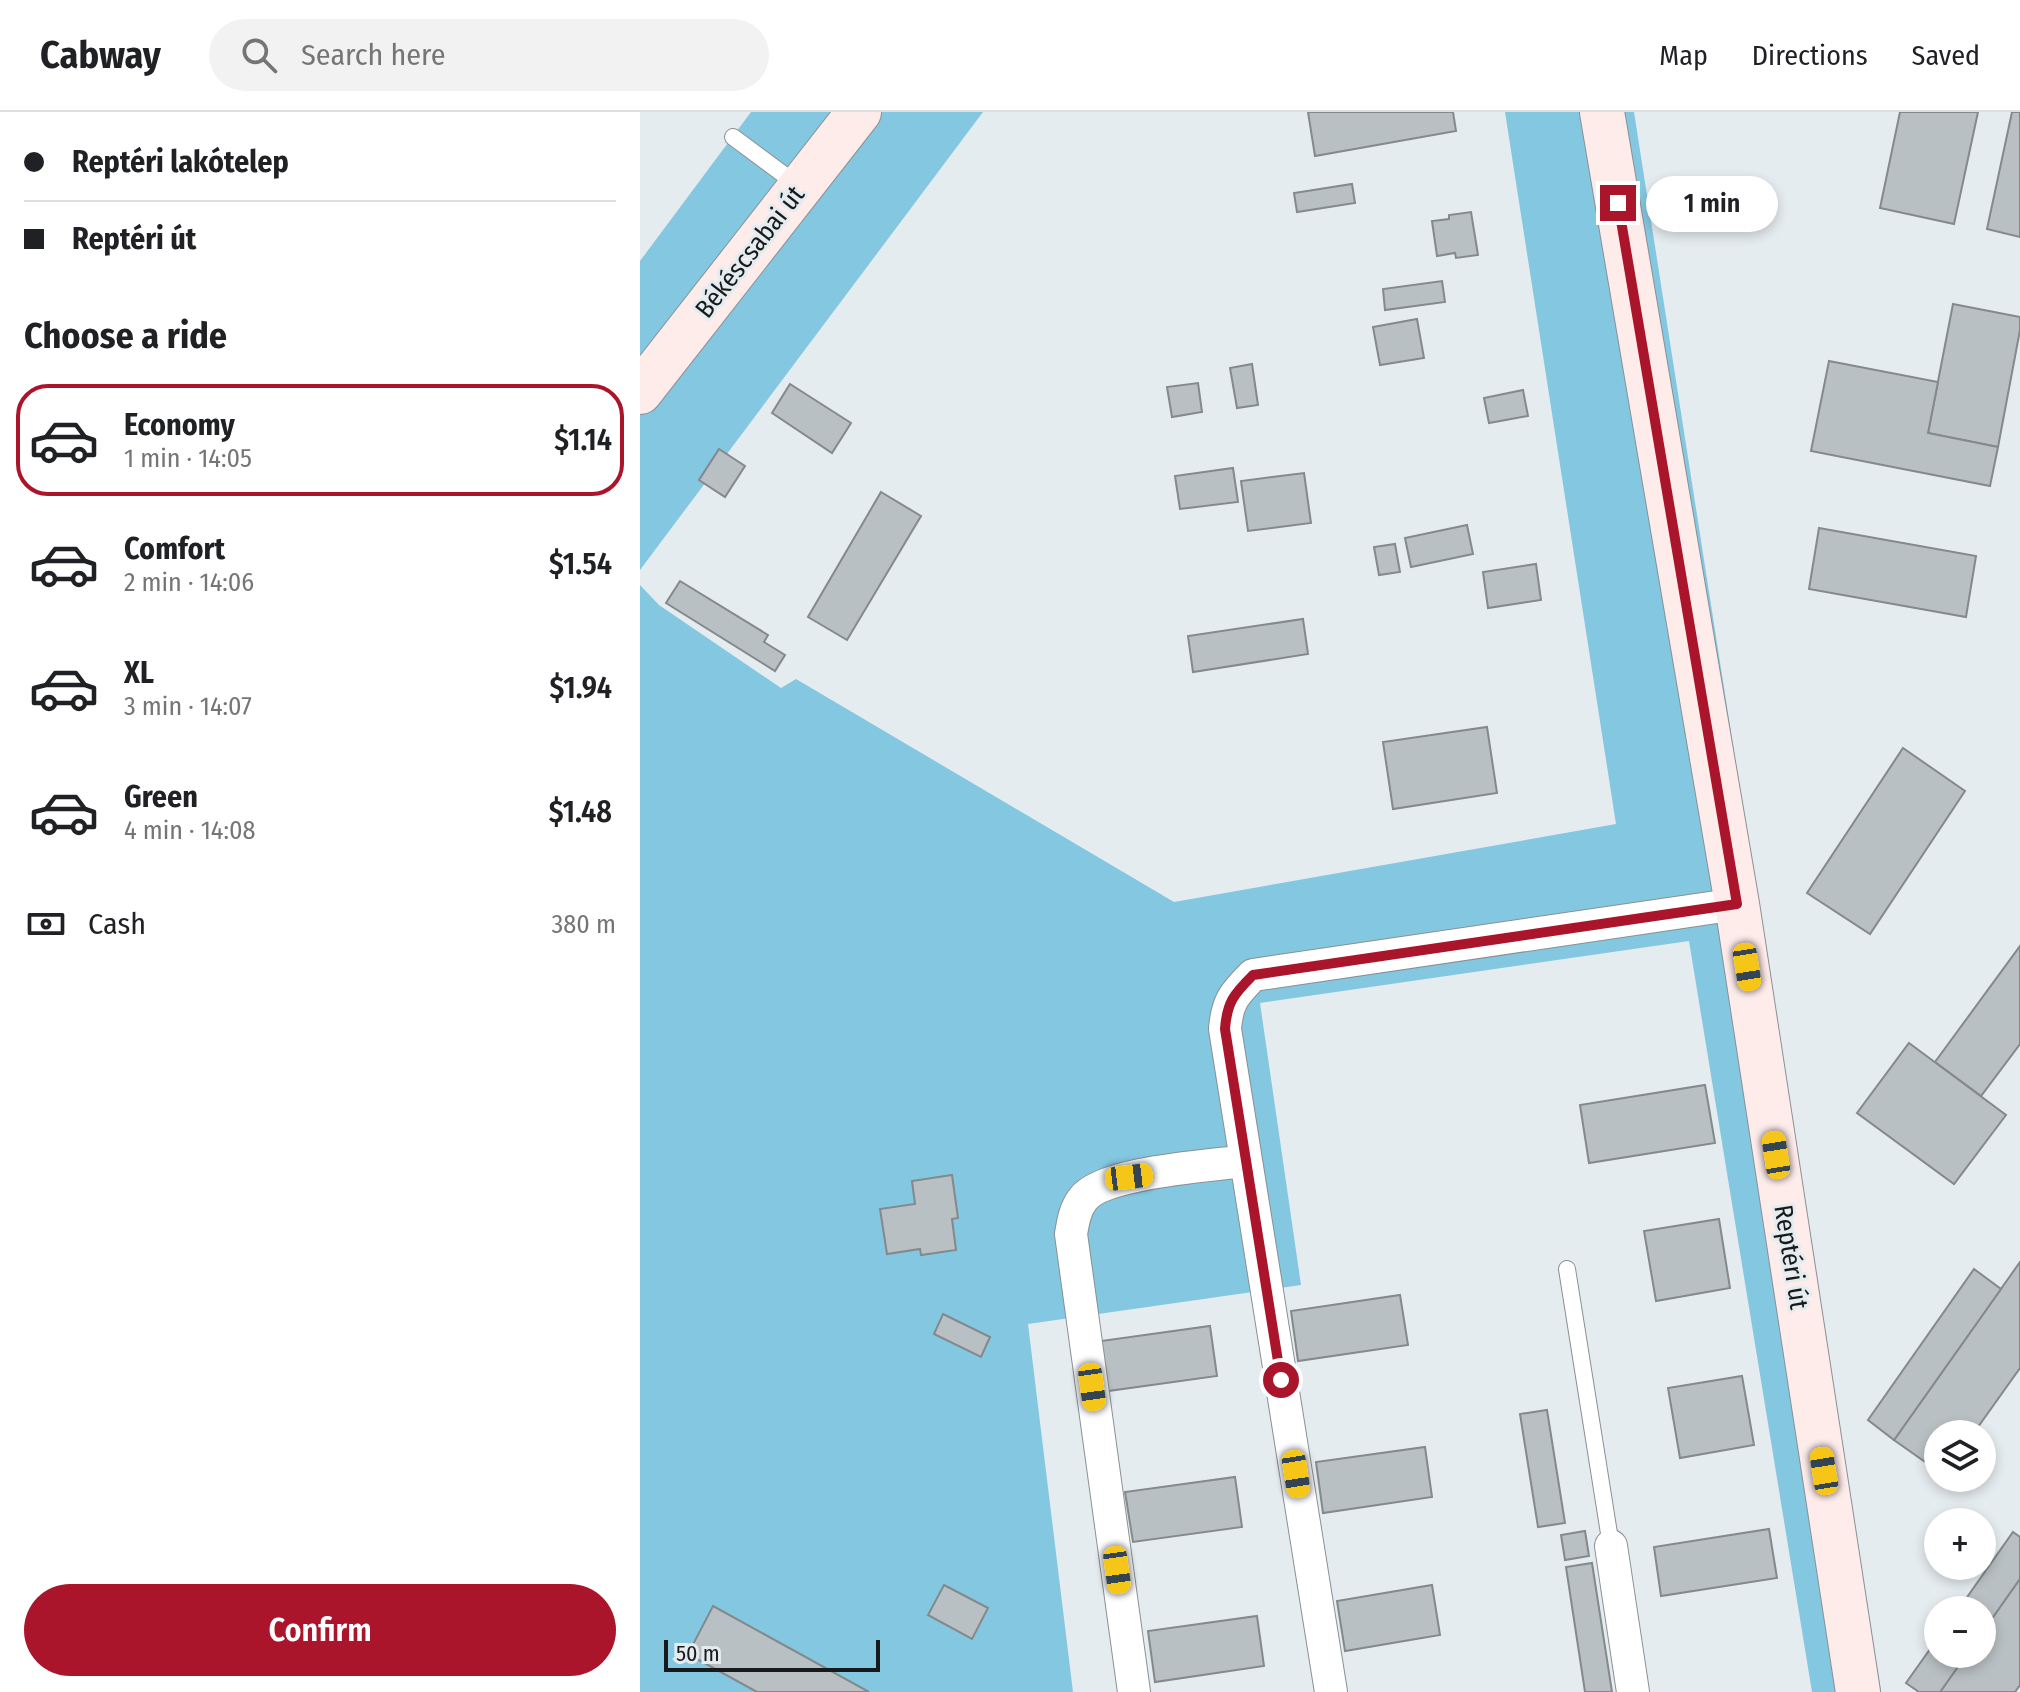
<!DOCTYPE html>
<html lang="en">
<head>
<meta charset="utf-8">
<style>
  body { margin:0; font-family:"Fira Sans Condensed",sans-serif; background:#f2f2f2; color:#202124; height:100vh; display:flex; flex-direction:column; font-size:30px; white-space:nowrap }
  * { box-sizing:border-box; margin:0 }
  p { font-size:26px; color:#757577 }
  .icon { flex:none; width:44px; height:44px; fill:none; stroke:currentColor; stroke-width:2; stroke-linecap:round; stroke-linejoin:round }
  .map { position:relative; flex:1; overflow:hidden }
  .side { display:flex; flex-direction:column; background:#fff; width:640px }
  .side>* { flex:none }
  .hud { display:grid; align-content:center; height:176px; padding:0 24px; background:#fff }
  .tools { position:absolute; left:1284px; top:1308px; display:grid; gap:16px }
  .tools a { display:grid; place-items:center; width:72px; height:72px; border-radius:50%; background:#fff; box-shadow:0 4px 12px #0003; font-size:40px }
  .scale { position:absolute; left:24px; bottom:20px; width:216px; box-sizing:border-box; padding-left:8px; border:4px solid #17191a; border-top:0; font-size:22px; line-height:28px; white-space:nowrap; color:#17191a; -webkit-text-stroke:6px #e5ecef; paint-order:stroke }
  .end { position:absolute; width:36px; height:36px; margin:-18px; border:10px solid #ab152b; background:#fff; box-shadow:0 0 0 4px #fff }
  .from { border-radius:50% }
  .bubble { position:absolute; height:56px; border-radius:28px; background:#fff; box-shadow:0 4px 12px #0003; font-size:26px; font-weight:600; line-height:56px; text-align:center }
  .car { position:absolute; width:24px; height:48px; margin:-24px -12px; border-radius:10px; box-shadow:0 0 6px 2px #0007; background:linear-gradient(#f5c518 24%,#345 0 40%,#f5c518 0 76%,#345 0 86%,#f5c518 0) }
  .hud b { display:flex; align-items:center; gap:28px; height:76px; font-size:30px }
  .hud b+b { border-top:2px solid #e0e0e0 }
  .hud i { width:20px; height:20px; background:#202124 }
  ul { padding:0; list-style:none }
  li { display:flex; align-items:center; gap:24px; height:112px; margin:0 16px 12px; padding:0 8px; border:4px solid transparent; border-radius:32px }
  li div { flex:1 }
  li b { display:block; font-size:30px }
  li em { font-style:normal; font-weight:600 }
  li.on { border-color:#ab152b }
  li>.icon { width:72px; height:72px; stroke-width:1.5 }
  h2 { padding:0 24px; font-size:36px; line-height:96px }
  .pay { display:flex; align-items:center; gap:20px; height:88px; padding:0 24px; font-size:30px }
  .pay p { margin-inline-start:auto }
  .action { display:flex; gap:16px; margin-top:auto; padding:16px 24px }
  .action a { flex:1; height:92px; border-radius:48px; background:#ab152b; color:#fff; font-size:32px; font-weight:600; line-height:92px; text-align:center }
  header { display:flex; align-items:center; gap:48px; box-sizing:border-box; height:112px; padding:0 40px; background:#fff; border-bottom:2px solid #e0e0e0 }
  header strong { font-size:38px }
  nav { display:flex; gap:44px; margin-inline-start:auto; font-size:28px }
  .search { width:560px; height:72px; background:#f2f2f2; display:flex; align-items:center; gap:20px; box-sizing:border-box; padding:0 28px; border-radius:44px; color:#757577; font-size:30px }
  main { display:flex; flex:1; min-height:0 }
  .map>svg:first-child { display:block }
</style>
</head>
<body>
<header>
<strong>Cabway</strong>
<div class="search"><svg class="icon" aria-label="search" viewBox="0 0 24 24"><circle cx="10" cy="10" r="6"/><path d="M15 15l6 6"/></svg>Search here</div>
<nav><a>Map</a><a>Directions</a><a>Saved</a></nav>
</header>
<main>
<section class="side">
<div class="hud">
<b><i class="from"></i>Reptéri lakótelep</b>
<b><i></i>Reptéri út</b>
</div>
<h2>Choose a ride</h2>
<ul>
<li class="on"><svg class="icon" aria-label="car" viewBox="0 0 24 24"><path d="M5 17H2v-5l4-1 3-4h7l3 4 3 1v5h-3M9 17h6M6 11h13"/><circle cx="7" cy="17" r="2"/><circle cx="17" cy="17" r="2"/></svg><div><b>Economy</b><p>1 min · 14:05</p></div><em>$1.14</em></li>
<li><svg class="icon" aria-label="car" viewBox="0 0 24 24"><path d="M5 17H2v-5l4-1 3-4h7l3 4 3 1v5h-3M9 17h6M6 11h13"/><circle cx="7" cy="17" r="2"/><circle cx="17" cy="17" r="2"/></svg><div><b>Comfort</b><p>2 min · 14:06</p></div><em>$1.54</em></li>
<li><svg class="icon" aria-label="car" viewBox="0 0 24 24"><path d="M5 17H2v-5l4-1 3-4h7l3 4 3 1v5h-3M9 17h6M6 11h13"/><circle cx="7" cy="17" r="2"/><circle cx="17" cy="17" r="2"/></svg><div><b>XL</b><p>3 min · 14:07</p></div><em>$1.94</em></li>
<li><svg class="icon" aria-label="car" viewBox="0 0 24 24"><path d="M5 17H2v-5l4-1 3-4h7l3 4 3 1v5h-3M9 17h6M6 11h13"/><circle cx="7" cy="17" r="2"/><circle cx="17" cy="17" r="2"/></svg><div><b>Green</b><p>4 min · 14:08</p></div><em>$1.48</em></li>
</ul>
<div class="pay"><svg class="icon" aria-label="cash" viewBox="0 0 24 24"><path d="M3 7h18v10H3z"/><circle cx="12" cy="12" r="2"/></svg>Cash<p>380 m</p></div>
<div class="action"><a>Confirm</a></div>
</section>
<div class="map">
<svg width="1380" height="1580" viewBox="0 0 1380 1580">
  <rect width="100%" height="100%" fill="#e5ecef"/>
  <!-- green -->
  <g fill="#84c7e1">
    <path d="M 111,0 L 343,0 L 0,458 L 0,149 Z"/>
    <path d="M 865,0 L 994,0 L 1241,1580 L 1172,1580 L 1049,829 L 620,891 L 661,1173 L 388,1212 L 433,1580 L 0,1580 L 0,473 L 19,493 L 141,576 L 156,567 L 534,790 L 976,712 Z"/>
  </g>
  <!-- building -->
  <g fill="#b9c0c3" stroke="#83898c" stroke-width="2">
    <path d="M 668,0 L 813,0 L 816,19 L 675,44 Z"/>
    <path d="M 1260,0 L 1338,0 L 1314,112 L 1240,96 Z"/>
    <path d="M 1372,0 L 1380,0 L 1380,125 L 1347,117 Z"/>
    <path d="M 712,72 L 715,91 L 657,100 L 654,81 Z"/>
    <path d="M 831,100 L 838,143 L 816,146 L 815,141 L 797,144 L 792,109 L 809,107 L 809,103 Z"/>
    <path d="M 802,169 L 805,190 L 745,198 L 743,177 Z"/>
    <path d="M 1313,192 L 1380,205 L 1380,218 L 1358,335 L 1288,321 Z"/>
    <path d="M 777,207 L 784,246 L 740,253 L 733,215 Z"/>
    <path d="M 1189,249 L 1298,270 L 1288,321 L 1358,335 L 1350,374 L 1171,339 Z"/>
    <path d="M 612,252 L 618,293 L 597,296 L 590,256 Z"/>
    <path d="M 558,271 L 562,300 L 532,305 L 527,275 Z"/>
    <path d="M 150,272 L 211,311 L 192,341 L 132,301 Z"/>
    <path d="M 883,278 L 888,304 L 849,311 L 844,286 Z"/>
    <path d="M 79,337 L 105,354 L 85,385 L 59,368 Z"/>
    <path d="M 593,356 L 598,390 L 540,397 L 535,364 Z"/>
    <path d="M 664,361 L 671,411 L 608,419 L 601,369 Z"/>
    <path d="M 241,380 L 281,404 L 207,528 L 168,505 Z"/>
    <path d="M 827,413 L 833,442 L 771,455 L 765,426 Z"/>
    <path d="M 1179,416 L 1336,444 L 1326,505 L 1169,477 Z"/>
    <path d="M 755,432 L 760,460 L 739,463 L 734,435 Z"/>
    <path d="M 896,452 L 901,488 L 848,496 L 843,460 Z"/>
    <path d="M 40,469 L 128,523 L 124,530 L 145,543 L 135,559 L 26,491 Z"/>
    <path d="M 663,507 L 668,542 L 553,560 L 548,524 Z"/>
    <path d="M 847,615 L 857,681 L 753,697 L 743,630 Z"/>
    <path d="M 1263,636 L 1325,679 L 1230,822 L 1167,781 Z"/>
    <path d="M 1380,834 L 1380,932 L 1341,984 L 1295,950 Z"/>
    <path d="M 1269,931 L 1366,1003 L 1314,1072 L 1217,1001 Z"/>
    <path d="M 1065,973 L 1075,1031 L 949,1051 L 940,993 Z"/>
    <path d="M 312,1063 L 318,1106 L 312,1107 L 316,1138 L 281,1143 L 280,1137 L 247,1142 L 240,1097 L 275,1092 L 272,1069 Z"/>
    <path d="M 1079,1107 L 1090,1176 L 1016,1189 L 1004,1119 Z"/>
    <path d="M 1380,1150 L 1380,1256 L 1333,1322 L 1298,1322 L 1298,1359 L 1254,1328 Z"/>
    <path d="M 1334,1157 L 1361,1177 L 1254,1328 L 1228,1308 Z"/>
    <path d="M 760,1183 L 768,1233 L 658,1249 L 651,1199 Z"/>
    <path d="M 303,1202 L 350,1225 L 341,1245 L 294,1222 Z"/>
    <path d="M 570,1214 L 577,1264 L 468,1279 L 461,1229 Z"/>
    <path d="M 1102,1264 L 1114,1333 L 1040,1346 L 1028,1276 Z"/>
    <path d="M 907,1298 L 925,1411 L 898,1415 L 880,1302 Z"/>
    <path d="M 785,1335 L 792,1385 L 683,1401 L 676,1350 Z"/>
    <path d="M 595,1365 L 602,1415 L 493,1430 L 485,1380 Z"/>
    <path d="M 1129,1417 L 1137,1466 L 1021,1484 L 1014,1435 Z"/>
    <path d="M 945,1419 L 949,1444 L 925,1448 L 921,1423 Z"/>
    <path d="M 1373,1420 L 1380,1425 L 1380,1467 L 1342,1521 L 1342,1498 L 1318,1498 Z"/>
    <path d="M 952,1451 L 972,1580 L 945,1580 L 926,1455 Z"/>
    <path d="M 1380,1467 L 1380,1573 L 1375,1580 L 1300,1580 L 1327,1542 L 1342,1542 L 1342,1521 Z"/>
    <path d="M 304,1473 L 348,1496 L 332,1527 L 288,1503 Z"/>
    <path d="M 792,1473 L 800,1523 L 705,1539 L 697,1489 Z"/>
    <path d="M 73,1494 L 229,1580 L 117,1580 L 48,1542 Z"/>
    <path d="M 617,1504 L 624,1554 L 515,1570 L 508,1519 Z"/>
    <path d="M 1298,1526 L 1298,1542 L 1327,1542 L 1300,1580 L 1279,1580 L 1266,1571 Z"/>
  </g>
  <g fill="none" stroke-linecap="round" stroke-linejoin="round">
    <!-- lane casing -->
    <g stroke="#8a9093" stroke-width="18">
      <g id="lane">
        <path d="M 93,25 L 159,74"/>
        <path d="M 927,1157 L 971,1434"/>
      </g>
    </g>
    <!-- street casing -->
    <g stroke="#8a9093" stroke-width="34">
      <g id="street">
        <path d="M 971,1434 L 993,1580"/>
        <path d="M 494,1580 L 431,1122 C 433,1110 435,1097 443,1087 C 463,1060 570,1054 605,1049"/>
        <path d="M 691,1580 L 585,917 C 587,890 594,882 613,863 L 1097,792"/>
      </g>
    </g>
    <!-- secondary casing -->
    <g stroke="#8a9093" stroke-width="46">
      <g id="secondary">
        <path d="M 962,0 L 1097,792 L 1218,1580"/>
        <path d="M 0,280 L 219,0"/>
      </g>
    </g>
    <!-- lane -->
    <use href="#lane" stroke="#fff" stroke-width="16"/>
    <!-- street -->
    <use href="#street" stroke="#fff" stroke-width="32"/>
    <!-- secondary -->
    <use href="#secondary" stroke="#feeceb" stroke-width="44"/>
  </g>
  <g fill="none" stroke-linecap="round" stroke-linejoin="round">
    <!-- route -->
    <path stroke="#ab152b" stroke-width="10" d="M 641,1268 L 585,917 C 587,890 594,882 613,863 L 1097,792 L 978,91"/>
  </g>
  <g text-anchor="middle" dominant-baseline="central" stroke-width="6" stroke-linejoin="round" paint-order="stroke">
    <!-- street labels -->
    <g font-size="26" fill="#17191a" stroke="#e5ecef">
      <text transform="translate(110 140) rotate(-52)">Békéscsabai út</text>
      <text transform="translate(1151 1145) rotate(81)">Reptéri út</text>
    </g>
  </g>
</svg>
<div class="tools">
<a><svg class="icon" aria-label="layers" viewBox="0 0 24 24"><path d="M12 4l9 5-9 5-9-5zM3 14l9 5 9-5"/></svg></a>
<a>+</a>
<a>−</a>
</div>
<div class="scale">50 m</div>
<i class="end from" style="left:641px;top:1268px"></i>
<i class="end" style="left:978px;top:91px"></i>
<div class="bubble" style="left:1006px;top:64px;width:132px">1 min</div>
<i class="car" style="left:1107px;top:855px;rotate:171deg"></i>
<i class="car" style="left:1136px;top:1043px;rotate:351deg"></i>
<i class="car" style="left:489px;top:1065px;rotate:83deg"></i>
<i class="car" style="left:452px;top:1275px;rotate:172deg"></i>
<i class="car" style="left:1184px;top:1359px;rotate:351deg"></i>
<i class="car" style="left:656px;top:1362px;rotate:171deg"></i>
<i class="car" style="left:477px;top:1458px;rotate:172deg"></i>
</div>
</main>
</body>
</html>
